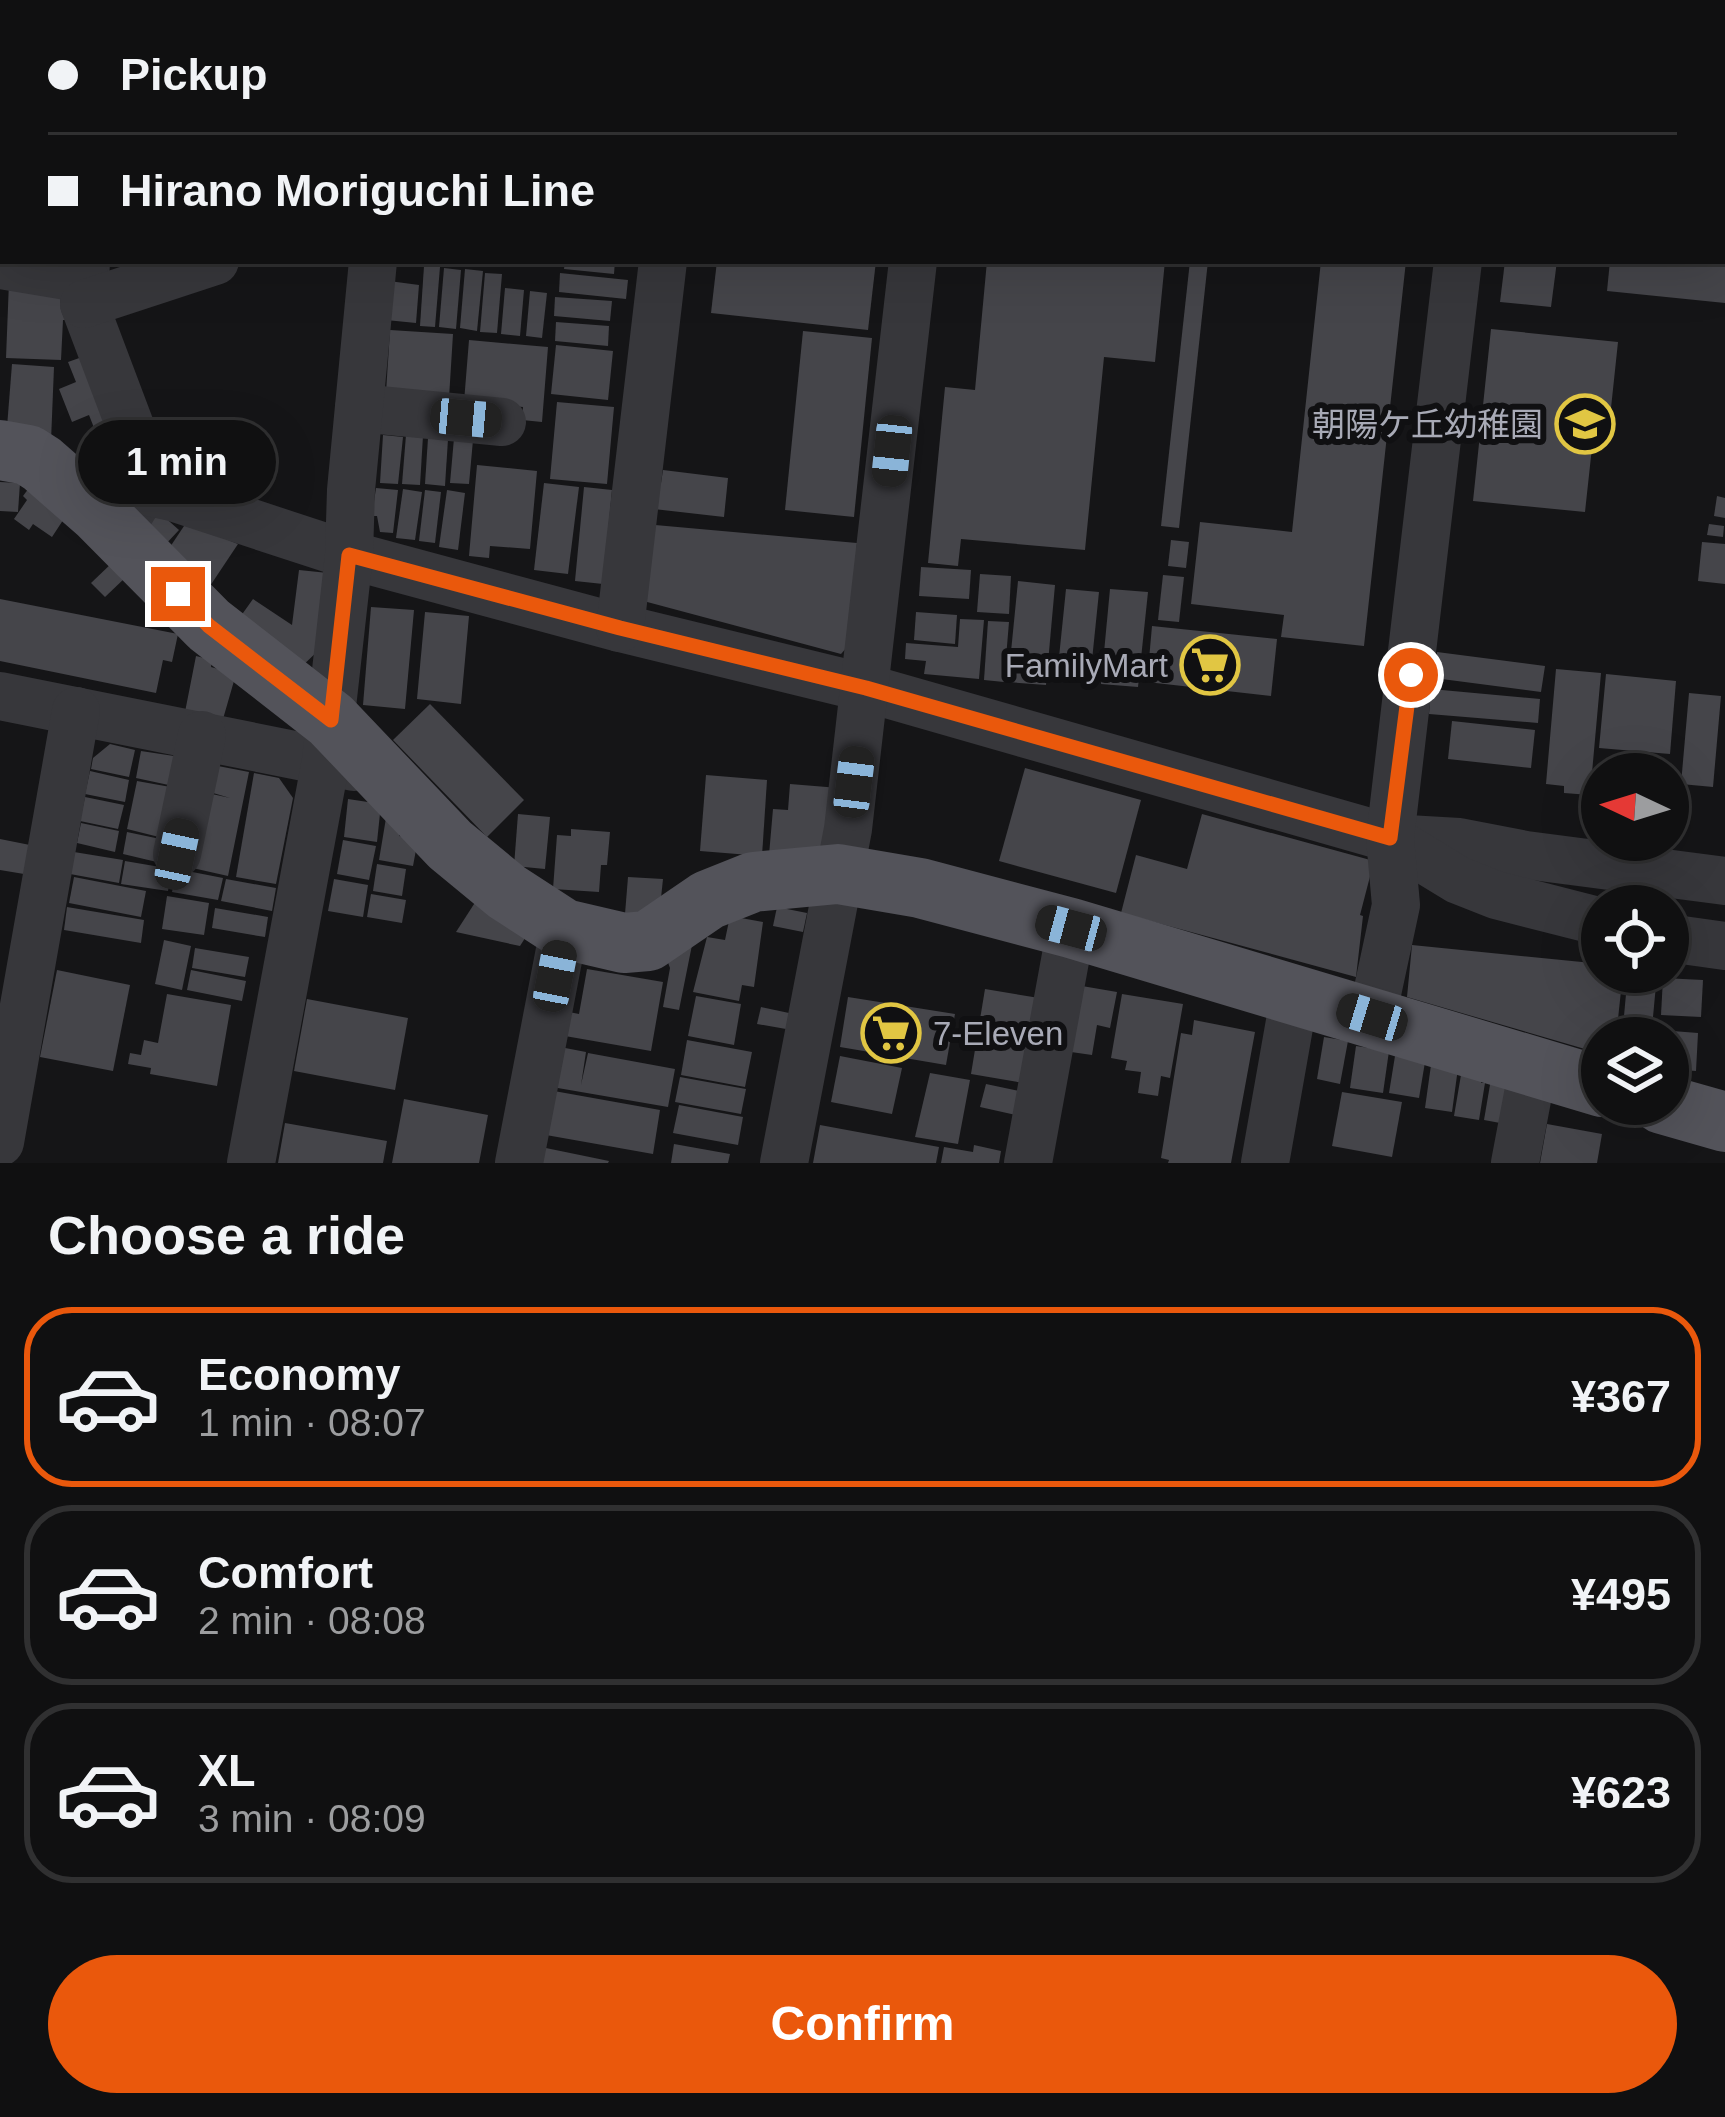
<!DOCTYPE html>
<html lang="en">
<head>
<meta charset="utf-8">
<style>
  body { margin:0; font-family:Arial,"Noto Sans JP",sans-serif; background:#1e1e1f; color:#f1f3f6; height:100vh; display:flex; flex-direction:column; font-size:45px; white-space:nowrap }
  * { box-sizing:border-box; margin:0 }
  p { font-size:39px; color:#9c9d9f }
  .icon { flex:none; width:66px; height:66px; fill:none; stroke:currentColor; stroke-width:2; stroke-linecap:round; stroke-linejoin:round }
  .map { position:relative; height:1163px; overflow:hidden }
  .drawer { display:flex; flex-direction:column; background:#101011; flex:1 }
  .drawer>* { flex:none }
  .hud { position:absolute; left:0px; top:0px; width:1725px; height:264px; box-shadow:0 12px 48px #0002,0 0 0 3px #303031; display:grid; align-content:center; height:264px; padding:0 48px; background:#101011 }
  .needle { width:78px; rotate:274deg }
  .buttons { position:absolute; left:1581px; top:753px; display:grid; gap:24px }
  .buttons a { display:grid; place-items:center; width:108px; height:108px; border-radius:50%; background:#101011; box-shadow:0 12px 48px #0002,0 0 0 3px #303031; font-size:60px }
  .end { position:absolute; width:54px; height:54px; margin:-27px; border:15px solid #ea580c; background:#fff; box-shadow:0 0 0 6px #fff }
  .from { border-radius:50% }
  .bubble { position:absolute; height:84px; border-radius:42px; background:#101011; box-shadow:0 12px 48px #0002,0 0 0 3px #303031; font-size:39px; font-weight:800; line-height:84px; text-align:center }
  .car { position:absolute; width:36px; height:72px; margin:-36px -18px; border-radius:15px; box-shadow:0 0 9px 3px #0007; background:linear-gradient(#222 24%,#8ab4d8 0 40%,#222 0 76%,#8ab4d8 0 86%,#222 0) }
  .hud b { display:flex; align-items:center; gap:42px; height:114px; font-size:45px }
  .hud b+b { border-top:3px solid #303031 }
  .hud i { width:30px; height:30px; background:#f1f3f6 }
  ul { padding:0; list-style:none }
  li { display:flex; align-items:center; gap:36px; height:180px; margin:0 24px 18px; padding:0 24px; border:6px solid #303031; border-radius:48px }
  li div { flex:1 }
  li b { display:block; font-size:45px }
  li em { font-style:normal; font-weight:800 }
  li.on { border-color:#ea580c }
  li>.icon { width:108px; height:108px; stroke-width:1.5 }
  h2 { padding:0 48px; font-size:54px; line-height:144px }
  .button { display:flex; gap:24px; margin-top:auto; padding:24px 48px }
  .button a { flex:1; height:138px; border-radius:72px; background:#ea580c; color:#fff; font-size:48px; font-weight:800; line-height:138px; text-align:center }
  .map>svg:first-child { display:block }
</style>
</head>
<body>
<div class="map">
<svg width="1725" height="1163" viewBox="0 0 1725 1163">
  <rect width="100%" height="100%" fill="#151517"/>
  <!-- building -->
  <g fill="#45454a">
    <path d="M 565,261 L 615,261 L 614,274 L 564,269 Z"/>
    <path d="M 717,261 L 876,261 L 868,330 L 711,313 Z"/>
    <path d="M 987,261 L 1165,261 L 1155,362 L 1104,357 L 1085,550 L 961,539 L 958,566 L 928,563 L 945,387 L 975,390 Z"/>
    <path d="M 1190,261 L 1208,261 L 1179,528 L 1161,526 Z"/>
    <path d="M 1321,261 L 1406,261 L 1364,646 L 1281,637 L 1284,615 L 1191,604 L 1200,522 L 1292,532 Z"/>
    <path d="M 1505,261 L 1557,261 L 1551,307 L 1500,302 Z"/>
    <path d="M 1610,261 L 1725,261 L 1725,303 L 1607,291 Z"/>
    <path d="M 424,266 L 440,267 L 435,327 L 420,326 Z"/>
    <path d="M 444,268 L 461,270 L 456,329 L 439,327 Z"/>
    <path d="M 465,269 L 483,271 L 477,331 L 460,328 Z"/>
    <path d="M 485,273 L 502,274 L 497,333 L 480,332 Z"/>
    <path d="M 560,273 L 628,280 L 626,299 L 559,292 Z"/>
    <path d="M 389,281 L 419,285 L 416,323 L 386,320 Z"/>
    <path d="M 9,282 L 72,285 L 70,320 L 63,320 L 61,360 L 6,358 Z"/>
    <path d="M 505,288 L 524,290 L 520,336 L 501,334 Z"/>
    <path d="M 530,291 L 547,293 L 542,338 L 526,336 Z"/>
    <path d="M 555,297 L 612,301 L 610,321 L 554,316 Z"/>
    <path d="M 556,322 L 609,326 L 608,346 L 555,341 Z"/>
    <path d="M 1491,329 L 1618,342 L 1611,408 L 1594,429 L 1585,512 L 1473,501 Z"/>
    <path d="M 390,330 L 453,334 L 449,398 L 386,393 Z"/>
    <path d="M 803,331 L 872,338 L 854,517 L 785,510 Z"/>
    <path d="M 469,340 L 548,347 L 542,422 L 522,420 L 523,407 L 464,402 Z"/>
    <path d="M 556,345 L 613,351 L 608,400 L 551,394 Z"/>
    <path d="M 99,351 L 128,426 L 98,438 L 89,415 L 72,422 L 59,389 L 76,382 L 68,362 Z"/>
    <path d="M 12,364 L 54,367 L 51,441 L 7,427 Z"/>
    <path d="M 557,402 L 614,407 L 607,484 L 550,479 Z"/>
    <path d="M 455,427 L 474,429 L 469,484 L 450,483 Z"/>
    <path d="M 383,435 L 403,437 L 398,484 L 380,483 Z"/>
    <path d="M 406,435 L 423,436 L 420,485 L 402,484 Z"/>
    <path d="M 428,438 L 448,439 L 445,486 L 425,484 Z"/>
    <path d="M 134,454 L 119,503 L 87,475 Z"/>
    <path d="M 477,465 L 537,471 L 530,549 L 490,546 L 489,558 L 469,556 Z"/>
    <path d="M 663,470 L 728,478 L 724,517 L 645,508 L 648,482 L 661,483 Z"/>
    <path d="M 35,480 L 71,508 L 52,537 L 33,524 L 29,530 L 14,519 L 27,500 L 23,496 Z"/>
    <path d="M 0,482 L 20,483 L 18,512 L 0,511 Z"/>
    <path d="M 544,483 L 579,487 L 568,574 L 534,570 Z"/>
    <path d="M 584,487 L 612,490 L 603,584 L 575,581 Z"/>
    <path d="M 376,488 L 398,490 L 393,533 L 380,532 L 377,516 L 372,516 Z"/>
    <path d="M 403,489 L 422,492 L 415,540 L 396,538 Z"/>
    <path d="M 425,490 L 441,492 L 435,543 L 419,541 Z"/>
    <path d="M 447,490 L 465,493 L 458,550 L 439,547 Z"/>
    <path d="M 1717,496 L 1725,498 L 1725,518 L 1714,516 Z"/>
    <path d="M 152,506 L 179,530 L 164,546 L 138,522 Z"/>
    <path d="M 186,523 L 238,544 L 206,592 L 166,553 Z"/>
    <path d="M 644,524 L 857,543 L 848,646 L 841,654 L 636,599 Z"/>
    <path d="M 1709,524 L 1724,526 L 1723,537 L 1707,535 Z"/>
    <path d="M 1171,540 L 1189,542 L 1186,568 L 1168,566 Z"/>
    <path d="M 1702,542 L 1725,544 L 1725,584 L 1698,581 Z"/>
    <path d="M 113,562 L 127,576 L 105,597 L 91,583 Z"/>
    <path d="M 921,567 L 971,570 L 969,599 L 919,596 Z"/>
    <path d="M 299,570 L 328,573 L 321,648 L 298,670 L 238,620 L 253,599 L 292,625 Z"/>
    <path d="M 980,574 L 1011,576 L 1009,614 L 977,612 Z"/>
    <path d="M 1163,575 L 1184,577 L 1179,622 L 1158,620 Z"/>
    <path d="M 1018,581 L 1055,585 L 1046,685 L 1008,682 Z"/>
    <path d="M 1066,589 L 1099,592 L 1091,670 L 1058,667 Z"/>
    <path d="M 1110,589 L 1148,592 L 1138,687 L 1101,684 Z"/>
    <path d="M 0,599 L 178,634 L 172,662 L 163,660 L 156,693 L 0,661 Z"/>
    <path d="M 371,607 L 414,610 L 405,709 L 363,705 Z"/>
    <path d="M 425,612 L 469,616 L 461,704 L 417,699 Z"/>
    <path d="M 916,612 L 957,615 L 955,644 L 914,640 Z"/>
    <path d="M 960,619 L 984,620 L 979,679 L 924,674 L 926,661 L 905,659 L 906,643 L 958,647 Z"/>
    <path d="M 988,621 L 1009,622 L 1004,682 L 984,680 Z"/>
    <path d="M 1152,626 L 1277,639 L 1271,696 L 1147,682 Z"/>
    <path d="M 1437,652 L 1545,666 L 1541,692 L 1434,678 Z"/>
    <path d="M 196,656 L 212,660 L 211,667 L 236,674 L 223,719 L 185,712 Z"/>
    <path d="M 1556,669 L 1601,673 L 1590,795 L 1564,793 L 1564,786 L 1546,784 Z"/>
    <path d="M 1606,674 L 1676,681 L 1670,754 L 1599,748 Z"/>
    <path d="M 1431,689 L 1540,699 L 1538,723 L 1429,714 Z"/>
    <path d="M 1689,693 L 1721,696 L 1713,787 L 1681,784 Z"/>
    <path d="M 430,704 L 524,800 L 487,837 L 393,740 Z"/>
    <path d="M 1452,721 L 1535,730 L 1531,768 L 1448,759 Z"/>
    <path d="M 110,744 L 135,750 L 129,777 L 91,769 L 93,758 Z"/>
    <path d="M 141,751 L 174,756 L 178,787 L 136,778 Z"/>
    <path d="M 218,766 L 249,772 L 228,876 L 188,867 L 203,792 L 230,798 L 203,790 Z"/>
    <path d="M 1025,768 L 1141,800 L 1116,893 L 999,861 Z"/>
    <path d="M 90,771 L 129,780 L 125,802 L 85,794 Z"/>
    <path d="M 254,773 L 279,778 L 293,798 L 276,884 L 236,877 Z"/>
    <path d="M 706,775 L 767,780 L 762,856 L 700,851 Z"/>
    <path d="M 137,781 L 176,788 L 167,839 L 127,829 Z"/>
    <path d="M 790,784 L 839,788 L 835,844 L 769,855 L 773,809 L 788,810 Z"/>
    <path d="M 85,797 L 124,805 L 118,829 L 80,821 Z"/>
    <path d="M 348,799 L 381,804 L 377,842 L 344,837 Z"/>
    <path d="M 518,814 L 550,817 L 545,869 L 514,866 Z"/>
    <path d="M 1202,814 L 1374,861 L 1360,915 L 1363,916 L 1356,977 L 1121,913 L 1136,855 L 1187,869 Z"/>
    <path d="M 386,818 L 400,824 L 399,836 L 418,839 L 413,866 L 379,860 Z"/>
    <path d="M 81,823 L 119,831 L 115,852 L 77,843 Z"/>
    <path d="M 571,829 L 610,832 L 607,865 L 601,865 L 599,892 L 553,889 L 557,835 L 571,836 Z"/>
    <path d="M 127,832 L 165,840 L 161,863 L 123,854 Z"/>
    <path d="M 0,839 L 35,846 L 30,875 L 0,870 Z"/>
    <path d="M 343,840 L 376,846 L 369,880 L 337,874 Z"/>
    <path d="M 74,852 L 123,860 L 119,883 L 70,874 Z"/>
    <path d="M 125,861 L 172,869 L 168,891 L 121,884 Z"/>
    <path d="M 377,864 L 406,869 L 402,896 L 373,891 Z"/>
    <path d="M 177,869 L 223,878 L 218,900 L 172,892 Z"/>
    <path d="M 74,877 L 146,891 L 141,917 L 69,903 Z"/>
    <path d="M 628,877 L 663,879 L 659,917 L 625,914 Z"/>
    <path d="M 226,879 L 276,888 L 272,911 L 221,901 Z"/>
    <path d="M 334,879 L 368,885 L 363,917 L 328,911 Z"/>
    <path d="M 371,894 L 406,900 L 402,923 L 367,917 Z"/>
    <path d="M 167,896 L 209,903 L 204,935 L 162,929 Z"/>
    <path d="M 476,901 L 527,935 L 520,946 L 456,932 Z"/>
    <path d="M 67,907 L 144,920 L 141,943 L 64,930 Z"/>
    <path d="M 777,907 L 807,913 L 803,932 L 773,926 Z"/>
    <path d="M 215,908 L 268,917 L 265,937 L 212,928 Z"/>
    <path d="M 730,916 L 763,922 L 754,987 L 742,985 L 739,1001 L 693,992 L 707,937 L 725,940 Z"/>
    <path d="M 164,940 L 191,946 L 182,990 L 155,984 Z"/>
    <path d="M 692,945 L 679,1010 L 663,1007 L 670,968 L 666,957 Z"/>
    <path d="M 1412,945 L 1602,964 L 1602,972 L 1623,972 L 1616,1038 L 1602,1038 L 1602,1054 L 1407,997 Z"/>
    <path d="M 195,948 L 249,957 L 245,977 L 192,968 Z"/>
    <path d="M 587,969 L 663,982 L 651,1051 L 565,1036 L 569,1012 L 579,1014 Z"/>
    <path d="M 57,970 L 130,985 L 113,1071 L 40,1057 Z"/>
    <path d="M 191,970 L 246,981 L 242,1001 L 187,990 Z"/>
    <path d="M 1663,978 L 1703,980 L 1701,1017 L 1661,1015 Z"/>
    <path d="M 1627,983 L 1656,985 L 1651,1038 L 1622,1038 Z"/>
    <path d="M 1082,986 L 1117,992 L 1110,1028 L 1097,1025 L 1092,1055 L 1071,1052 Z"/>
    <path d="M 985,989 L 1045,999 L 1030,1084 L 971,1074 Z"/>
    <path d="M 167,994 L 231,1005 L 217,1086 L 150,1074 L 151,1068 L 128,1064 L 130,1053 L 141,1055 L 144,1040 L 158,1043 Z"/>
    <path d="M 1122,994 L 1183,1004 L 1170,1078 L 1161,1076 L 1158,1096 L 1138,1093 L 1141,1072 L 1125,1070 L 1127,1061 L 1111,1058 Z"/>
    <path d="M 696,996 L 741,1004 L 734,1045 L 688,1036 Z"/>
    <path d="M 848,997 L 955,1014 L 946,1065 L 840,1047 Z"/>
    <path d="M 307,999 L 408,1018 L 395,1090 L 294,1071 Z"/>
    <path d="M 761,1007 L 789,1013 L 786,1029 L 757,1024 Z"/>
    <path d="M 1194,1020 L 1255,1032 L 1231,1163 L 1168,1163 L 1169,1160 L 1161,1158 L 1181,1033 L 1192,1035 Z"/>
    <path d="M 1660,1030 L 1698,1033 L 1696,1071 L 1668,1069 L 1668,1038 L 1660,1038 Z"/>
    <path d="M 1324,1037 L 1348,1041 L 1340,1084 L 1317,1079 Z"/>
    <path d="M 687,1040 L 752,1052 L 745,1087 L 681,1075 Z"/>
    <path d="M 1356,1046 L 1389,1051 L 1383,1093 L 1350,1088 Z"/>
    <path d="M 560,1047 L 586,1052 L 581,1085 L 588,1053 L 675,1069 L 668,1107 L 552,1087 Z"/>
    <path d="M 840,1056 L 902,1068 L 892,1114 L 831,1102 Z"/>
    <path d="M 1395,1056 L 1425,1062 L 1419,1098 L 1389,1093 Z"/>
    <path d="M 1431,1065 L 1458,1068 L 1452,1112 L 1425,1108 Z"/>
    <path d="M 1462,1069 L 1482,1073 L 1481,1083 L 1485,1083 L 1479,1120 L 1454,1116 Z"/>
    <path d="M 930,1073 L 970,1080 L 958,1144 L 915,1137 Z"/>
    <path d="M 1492,1073 L 1514,1077 L 1511,1125 L 1484,1120 Z"/>
    <path d="M 680,1077 L 746,1089 L 741,1114 L 675,1102 Z"/>
    <path d="M 986,1084 L 1024,1092 L 1020,1116 L 980,1107 Z"/>
    <path d="M 554,1091 L 660,1110 L 653,1154 L 546,1135 Z"/>
    <path d="M 1342,1092 L 1402,1102 L 1392,1157 L 1332,1146 Z"/>
    <path d="M 404,1099 L 488,1115 L 479,1163 L 392,1163 Z"/>
    <path d="M 679,1105 L 743,1117 L 738,1145 L 673,1133 Z"/>
    <path d="M 285,1123 L 387,1141 L 383,1163 L 278,1163 Z"/>
    <path d="M 1547,1124 L 1602,1134 L 1597,1163 L 1540,1163 Z"/>
    <path d="M 820,1125 L 939,1147 L 936,1163 L 813,1163 Z"/>
    <path d="M 674,1144 L 730,1154 L 728,1163 L 671,1163 Z"/>
    <path d="M 974,1145 L 1001,1151 L 999,1163 L 941,1163 L 944,1147 L 973,1152 Z"/>
    <path d="M 541,1147 L 609,1161 L 608,1163 L 538,1163 Z"/>
  </g>
  <g fill="none" stroke-linecap="round" stroke-linejoin="round">
    <!-- minor -->
    <g stroke="#37373b" stroke-width="48">
      <path d="M 236,0 L 237,3"/>
      <path d="M 398,0 L 399,3"/>
      <path d="M 1537,0 L 1559,3"/>
      <path d="M 693,3 L 693,0"/>
      <path d="M 942,3 L 942,0"/>
      <path d="M 1100,3 L 1101,0"/>
      <path d="M 1486,3 L 1486,0"/>
      <path d="M 1722,25 L 1725,25"/>
      <path d="M 0,125 L 3,126"/>
      <path d="M 86,261 L 84,304 L 147,471 L 144,491 L 128,516"/>
      <path d="M 0,265 L 85,279"/>
      <path d="M 84,304 L 215,261"/>
      <path d="M 359,408 L 502,422"/>
      <path d="M 144,491 L 172,497 L 349,555 L 620,628 L 866,688 L 1390,838 L 1459,842 L 1526,855 L 1725,881"/>
      <path d="M 620,628 L 663,261"/>
      <path d="M 0,696 L 354,767"/>
      <path d="M 1394,841 L 1458,880 L 1496,895 L 1602,922"/>
      <path d="M 177,854 L 202,735"/>
      <path d="M 1668,938 L 1725,946"/>
      <path d="M 1372,1017 L 1396,905 L 1390,838 L 1458,261"/>
      <path d="M 0,1142 L 76,711"/>
      <path d="M 251,1163 L 326,760 L 349,555 L 351,490 L 373,261"/>
      <path d="M 519,1163 L 564,929"/>
      <path d="M 784,1163 L 848,829 L 913,261"/>
      <path d="M 1028,1163 L 1071,928"/>
      <path d="M 1265,1163 L 1295,993"/>
      <path d="M 1515,1163 L 1533,1068"/>
    </g>
    <!-- major -->
    <g stroke="#53535a" stroke-width="60">
      <path d="M 0,450 L 28,455 L 42,464 L 98,513 L 209,625 L 331,720 L 450,845 L 507,892 L 564,929 L 624,943 L 648,941 L 708,900 L 753,882 L 838,874 L 920,888 L 1071,928 L 1602,1087"/>
      <path d="M 1662,1104 L 1725,1122"/>
    </g>
  </g>
  <g fill="none" stroke-linecap="round" stroke-linejoin="round">
    <!-- route -->
    <path stroke="#ea580c" stroke-width="15" d="M 178,594 L 209,626 L 331,720 L 349,555 L 620,628 L 866,688 L 1390,838 L 1411,675"/>
  </g>
  <!-- icons -->
  <defs>
    <g id="school-ring" transform="scale(3)"><circle r="9.5" fill="#101012" stroke="#e1c643" stroke-width="1.5"/><path d="M0-5L7-2L0 1L-7-2ZM-4 1L0 2.5L4 1V4Q0 6-4 4Z" fill="#e1c643"/></g>
    <g id="supermarket-ring" transform="scale(3)"><circle r="9.5" fill="#101012" stroke="#e1c643" stroke-width="1.5"/><path d="M-6-5.5h2.5l.6 2H6L4.5 2H-2.5L-4.4-4H-6ZM-1.5 3.2a1.3 1.3 0 1 0 .1 0ZM3 3.2a1.3 1.3 0 1 0 .1 0Z" fill="#e1c643"/></g>
  </defs>
  <g fill-rule="evenodd">
    <use href="#school-ring" x="1585" y="424"/>
    <use href="#supermarket-ring" x="1210" y="665"/>
    <use href="#supermarket-ring" x="891" y="1033"/>
  </g>
  <g text-anchor="middle" dominant-baseline="central" stroke-width="12" stroke-linejoin="round" paint-order="stroke">
    <!-- poi labels -->
    <g font-size="33" fill="#a8aab6" stroke="#101012" text-anchor="end">
      <text x="1543" y="424">朝陽ケ丘幼稚園</text>
      <text x="1168" y="665">FamilyMart</text>
      <text x="933" y="1033" text-anchor="start">7-Eleven</text>
    </g>
  </g>
</svg>
<div class="buttons">
<a><svg class="needle" viewBox="-14 -14 28 28"><path d="M0-13l5 13h-10z" fill="#e53935"/><path d="M0 13l5-13h-10z" fill="#9c9d9f"/></svg></a>
<a><svg class="icon" aria-label="locate" viewBox="0 0 24 24"><circle cx="12" cy="12" r="6"/><path d="M12 2v4M12 18v4M2 12h4M18 12h4"/></svg></a>
<a><svg class="icon" aria-label="layers" viewBox="0 0 24 24"><path d="M12 4l9 5-9 5-9-5zM3 14l9 5 9-5"/></svg></a>
</div>
<i class="end from" style="left:1411px;top:675px"></i>
<i class="end" style="left:178px;top:594px"></i>
<div class="bubble" style="left:78px;top:420px;width:198px">1 min</div>
<i class="car" style="left:466px;top:418px;rotate:95deg"></i>
<i class="car" style="left:892px;top:451px;rotate:186deg"></i>
<i class="car" style="left:854px;top:782px;rotate:7deg"></i>
<i class="car" style="left:177px;top:854px;rotate:12deg"></i>
<i class="car" style="left:1071px;top:928px;rotate:285deg"></i>
<i class="car" style="left:555px;top:976px;rotate:11deg"></i>
<i class="car" style="left:1372px;top:1017px;rotate:287deg"></i>
<div class="hud">
<b><i class="from"></i>Pickup</b>
<b><i></i>Hirano Moriguchi Line</b>
</div>
</div>
<section class="drawer">
<h2>Choose a ride</h2>
<ul>
<li class="on"><svg class="icon" aria-label="car" viewBox="0 0 24 24"><path d="M5 17H2v-5l4-1 3-4h7l3 4 3 1v5h-3M9 17h6M6 11h13"/><circle cx="7" cy="17" r="2"/><circle cx="17" cy="17" r="2"/></svg><div><b>Economy</b><p>1 min · 08:07</p></div><em>¥367</em></li>
<li><svg class="icon" aria-label="car" viewBox="0 0 24 24"><path d="M5 17H2v-5l4-1 3-4h7l3 4 3 1v5h-3M9 17h6M6 11h13"/><circle cx="7" cy="17" r="2"/><circle cx="17" cy="17" r="2"/></svg><div><b>Comfort</b><p>2 min · 08:08</p></div><em>¥495</em></li>
<li><svg class="icon" aria-label="car" viewBox="0 0 24 24"><path d="M5 17H2v-5l4-1 3-4h7l3 4 3 1v5h-3M9 17h6M6 11h13"/><circle cx="7" cy="17" r="2"/><circle cx="17" cy="17" r="2"/></svg><div><b>XL</b><p>3 min · 08:09</p></div><em>¥623</em></li>
</ul>
<div class="button"><a>Confirm</a></div>
</section>
</body>
</html>
